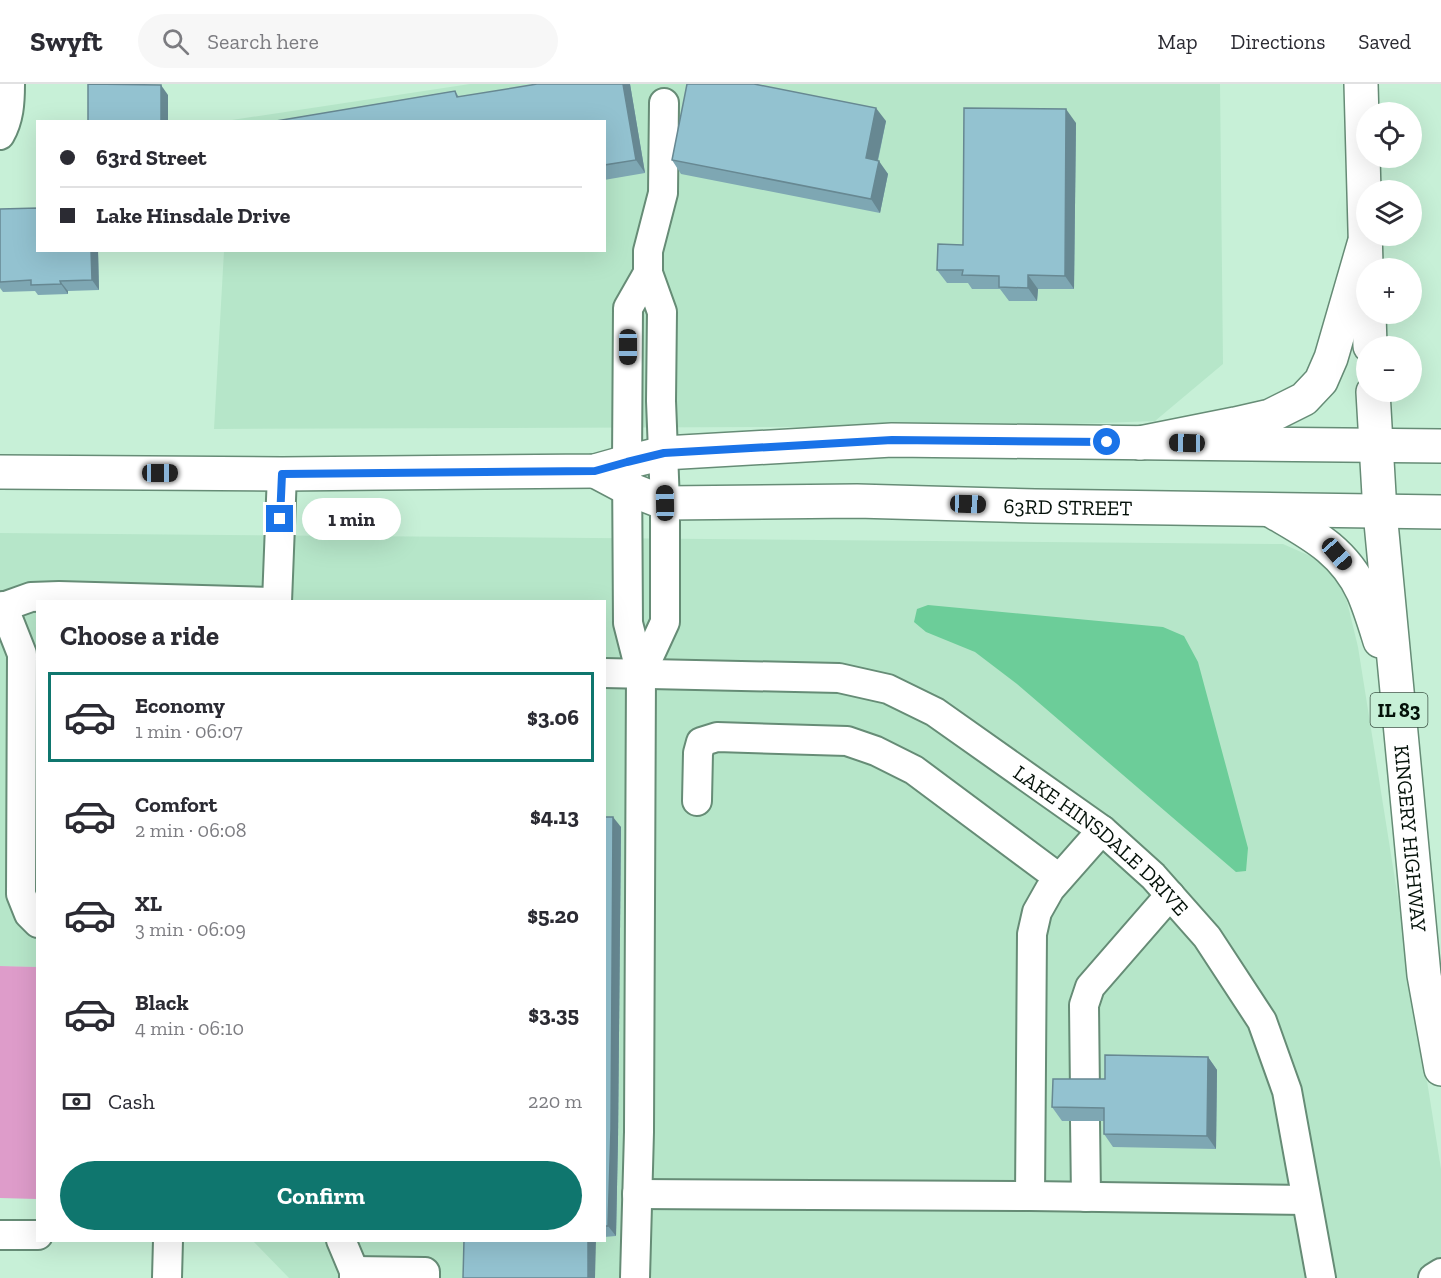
<!DOCTYPE html>
<html lang="en">
<head>
<meta charset="utf-8">
<style>
  body { margin:0; font-family:"Zilla Slab",serif; background:#f7f7f7; color:#2b2b33; height:100vh; display:flex; flex-direction:column; font-size:22px; white-space:nowrap }
  * { box-sizing:border-box; margin:0 }
  p { font-size:20px; color:#7c7c81 }
  .icon { flex:none; width:33px; height:33px; fill:none; stroke:currentColor; stroke-width:2; stroke-linecap:round; stroke-linejoin:round }
  .map { position:relative; flex:1; overflow:hidden }
  .details { position:absolute; left:36px; top:516px; width:570px; height:642px; display:flex; flex-direction:column; background:#fff; border-radius:0px; box-shadow:0 6px 24px #0002 }
  .details>* { flex:none }
  .top-card { position:absolute; left:36px; top:36px; width:570px; height:132px; border-radius:0px; box-shadow:0 6px 24px #0002; display:grid; align-content:center; height:132px; padding:0 24px; background:#fff }
  .tools { position:absolute; left:1356px; top:18px; display:grid; gap:12px }
  .tools a { display:grid; place-items:center; width:66px; height:66px; border-radius:50%; background:#fff; box-shadow:0 6px 24px #0002; font-size:30px }
  .end { position:absolute; width:27px; height:27px; margin:-14px; border:8px solid #1a73e8; background:#fff; box-shadow:0 0 0 3px #fff }
  .from { border-radius:50% }
  .bubble { position:absolute; height:42px; border-radius:21px; background:#fff; box-shadow:0 6px 24px #0002; font-size:20px; font-weight:700; line-height:42px; text-align:center }
  .car { position:absolute; width:18px; height:36px; margin:-18px -9px; border-radius:8px; box-shadow:0 0 4px 2px #0007; background:linear-gradient(#222 24%,#8ab4d8 0 40%,#222 0 76%,#8ab4d8 0 86%,#222 0) }
  .top-card b { display:flex; align-items:center; gap:21px; height:57px; font-size:22px }
  .top-card b+b { border-top:2px solid #e1e1e2 }
  .top-card i { width:15px; height:15px; background:#2b2b33 }
  ul { padding:0; list-style:none }
  li { display:flex; align-items:center; gap:18px; height:90px; margin:0 12px 9px; padding:0 12px; border:3px solid transparent; border-radius:0px }
  li div { flex:1 }
  li b { display:block; font-size:22px }
  li em { font-style:normal; font-weight:700 }
  li.current { border-color:#0f766e }
  li>.icon { width:54px; height:54px; stroke-width:1.5 }
  h2 { padding:0 24px; font-size:27px; line-height:72px }
  .pay { display:flex; align-items:center; gap:15px; height:66px; padding:0 24px; font-size:22px }
  .pay p { margin-inline-start:auto }
  .action { display:flex; gap:12px; margin-top:auto; padding:12px 24px }
  .action a { flex:1; height:69px; border-radius:36px; background:#0f766e; color:#fff; font-size:24px; font-weight:700; line-height:69px; text-align:center }
  header { display:flex; align-items:center; gap:36px; box-sizing:border-box; height:84px; padding:0 30px; background:#fff; border-bottom:2px solid #e1e1e2 }
  header strong { font-size:28px }
  nav { display:flex; gap:33px; margin-inline-start:auto; font-size:21px }
  .search { width:420px; height:54px; background:#f7f7f7; display:flex; align-items:center; gap:15px; box-sizing:border-box; padding:0 21px; border-radius:33px; color:#7c7c81; font-size:22px }
  .map>svg:first-child { display:block }
</style>
</head>
<body>
<header>
<strong>Swyft</strong>
<div class="search"><svg class="icon" aria-label="search" viewBox="0 0 24 24"><circle cx="10" cy="10" r="6"/><path d="M15 15l6 6"/></svg>Search here</div>
<nav><a>Map</a><a>Directions</a><a>Saved</a></nav>
</header>
<div class="map">
<svg width="1441" height="1194" viewBox="0 0 1441 1194">
  <rect width="100%" height="100%" fill="#c7f0d7"/>
  <!-- built -->
  <g fill="#b6e6c9">
    <path d="M 470,0 L 1220,0 L 1223,280 L 1155,337 L 1021,342 L 214,345 L 224,167 L 604,166 L 604,38 L 232,37 L 232,36 Z"/>
    <path d="M 0,449 L 1283,460 L 1317,475 L 1344,505 L 1358,563 L 1441,1085 L 1441,1194 L 289,1194 L 253,1157 L 604,1156 L 604,518 L 38,518 L 37,883 L 0,882 Z"/>
  </g>
  <!-- green -->
  <path fill="#de9cca" d="M 0,882 L 37,883 L 37,1115 L 0,1114 Z"/>
  <!-- water -->
  <path fill="#6ccd99" d="M 928,521 L 1163,543 L 1184,552 L 1198,578 L 1248,764 L 1246,787 L 1236,788 L 1017,600 L 975,568 L 926,548 L 914,538 L 917,525 Z"/>
  <g fill="none" stroke-linecap="round" stroke-linejoin="round">
    <!-- minor casing -->
    <g stroke="#668c76" stroke-width="32">
      <g id="minor">
        <path d="M 0,51 C 9,35 10,19 10,0"/>
        <path d="M 277,518 L 282,390"/>
        <path d="M 3,522 L 22,570 L 21,810 L 29,830 L 38,839"/>
        <path d="M 0,524 L 31,513 L 59,512 L 272,518"/>
        <path id="s1" d="M 604,589 L 839,594 L 888,605 L 935,628 L 1102,746 L 1153,792 L 1207,853 L 1262,937 L 1287,1007 L 1321,1194"/>
        <path d="M 641,590 L 665,538 L 665,419 L 661,317 L 662,228 L 648,189 L 648,167 L 663,109 L 664,19"/>
        <path d="M 697,717 L 698,669 L 701,658 L 717,653 L 847,657 L 876,667 L 914,686 L 1059,794"/>
        <path d="M 1085,1008 L 1084,921 L 1090,903 L 1170,811"/>
        <path d="M 1085,1037 L 1086,1113"/>
        <path d="M 637,1110 L 1030,1112 L 1306,1116"/>
        <path d="M 1030,1112 L 1032,850 L 1037,828 L 1050,805 L 1102,746"/>
        <path d="M 0,1151 L 38,1151"/>
        <path d="M 341,1156 L 354,1187 L 354,1194"/>
        <path d="M 354,1187 L 425,1188 L 425,1194"/>
        <path d="M 167,1194 L 168,1156"/>
        <path d="M 635,1194 L 639,1048 L 641,590 L 628,539 L 627,378 L 628,224 L 648,189"/>
        <path d="M 1433,1194 L 1441,1189"/>
      </g>
    </g>
    <!-- major casing -->
    <g stroke="#668c76" stroke-width="36">
      <g id="major">
        <path id="s2" d="M 595,387 L 627,404 L 665,419 L 857,417 L 1035,422 L 1441,428"/>
        <path d="M 0,388 L 282,390 L 595,387 L 627,378 L 664,369 L 892,356 L 1441,362"/>
      </g>
    </g>
    <!-- highway casing -->
    <g stroke="#668c76" stroke-width="36">
      <g id="highway">
        <path d="M 1361,0 L 1366,181"/>
        <path d="M 1369,230 L 1370,262"/>
        <path id="s3" d="M 1373,308 L 1380,428 L 1424,891 L 1441,985"/>
        <path d="M 1140,359 L 1235,340 L 1270,332 L 1304,315 L 1321,297 L 1331,274 L 1364,160"/>
        <path d="M 1270,426 C 1309,449 1343,465 1363,508 C 1370,524 1375,541 1380,557"/>
      </g>
    </g>
    <!-- minor -->
    <use href="#minor" stroke="#fff" stroke-width="28"/>
    <!-- major -->
    <use href="#major" stroke="#fff" stroke-width="33"/>
    <!-- highway -->
    <use href="#highway" stroke="#fff" stroke-width="33"/>
  </g>
  <!-- wall -->
  <g fill="#7ea7b3">
    <path d="M 630,0 L 645,89 L 604,96 L 604,38 L 270,38 L 455,7 L 459,13 Z"/>
    <path d="M 886,37 L 878,77 L 888,90 L 880,129 L 681,90 L 672,76 Z"/>
    <path d="M 1076,39 L 1074,205 L 1038,205 L 1037,217 L 1009,217 L 1000,205 L 972,205 L 968,199 L 947,199 L 937,186 L 963,161 Z"/>
    <path d="M 0,125 L 38,166 L 98,166 L 99,206 L 68,207 L 68,210 L 38,211 L 35,207 L 3,208 L 0,204 Z"/>
    <path d="M 604,733 L 621,743 L 618,1055 L 616,1152 L 604,1153 Z"/>
    <path d="M 1208,973 L 1217,986 L 1216,1065 L 1113,1063 L 1104,1050 L 1104,1037 L 1062,1037 L 1052,1023 L 1105,995 Z"/>
  </g>
  <!-- shaded-wall -->
  <g fill="#678892">
    <path d="M 623,0 L 630,0 L 645,89 L 636,76 Z"/>
    <path d="M 161,1 L 168,11 L 168,38 L 162,38 L 161,36 Z"/>
    <path d="M 876,24 L 886,37 L 875,88 L 866,74 Z"/>
    <path d="M 1066,25 L 1076,39 L 1074,205 L 1065,192 Z"/>
    <path d="M 879,77 L 888,90 L 880,129 L 871,115 Z"/>
    <path d="M 91,166 L 98,166 L 99,206 L 92,196 Z"/>
    <path d="M 1028,191 L 1038,205 L 1037,217 L 1028,204 Z"/>
    <path d="M 60,197 L 68,207 L 68,210 L 61,200 Z"/>
    <path d="M 613,733 L 621,743 L 618,1055 L 616,1152 L 608,1142 Z"/>
    <path d="M 1208,973 L 1217,986 L 1216,1065 L 1207,1052 Z"/>
    <path d="M 588,1156 L 596,1156 L 595,1194 L 588,1194 Z"/>
  </g>
  <!-- building -->
  <g fill="#93c2d0" stroke="#678892" stroke-width="1.5">
    <path d="M 88,0 L 161,1 L 161,36 L 165,36 L 165,38 L 88,38 Z"/>
    <path d="M 537,0 L 623,0 L 636,76 L 604,81 L 604,38 L 270,38 L 455,7 L 457,13 Z"/>
    <path d="M 687,0 L 754,0 L 876,24 L 866,74 L 879,77 L 871,115 L 672,76 Z"/>
    <path d="M 964,24 L 1066,25 L 1065,192 L 1028,191 L 1028,204 L 999,203 L 999,192 L 962,191 L 963,186 L 937,186 L 938,160 L 963,161 Z"/>
    <path d="M 38,124 L 38,166 L 91,166 L 92,196 L 60,197 L 61,200 L 31,201 L 31,196 L 0,198 L 0,125 Z"/>
    <path d="M 604,733 L 613,733 L 611,1045 L 608,1142 L 604,1142 Z"/>
    <path d="M 1105,971 L 1208,973 L 1207,1052 L 1104,1050 L 1104,1024 L 1052,1023 L 1053,995 L 1105,995 Z"/>
    <path d="M 464,1156 L 588,1156 L 588,1194 L 463,1194 Z"/>
  </g>
  <g fill="none" stroke-linecap="round" stroke-linejoin="round">
    <!-- route -->
    <path stroke="#1a73e8" stroke-width="8" d="M 280,435 L 282,390 L 595,387 L 627,378 L 664,369 L 892,356 L 1107,358"/>
  </g>
  <g text-anchor="middle" dominant-baseline="central" stroke-width="6" stroke-linejoin="round" paint-order="stroke">
    <!-- shield labels -->
    <rect fill="#c7f0d7" stroke="#3e5447" stroke-width="1.5" x="1370.5" y="609" width="57" height="34" rx="4.5"/>
    <g font-size="20" font-weight="bold" fill="#041109">
      <text x="1399" y="626">IL 83</text>
    </g>
    <!-- street labels -->
    <g font-size="21" fill="#041109" stroke="#c7f0d7">
      <text stroke="none"><textPath href="#s2" startOffset="480">63RD STREET</textPath></text>
      <text stroke="none"><textPath href="#s3" startOffset="448">KINGERY HIGHWAY</textPath></text>
      <text stroke="none"><textPath href="#s1" startOffset="548">LAKE HINSDALE DRIVE</textPath></text>
    </g>
  </g>
</svg>
<div class="tools">
<a><svg class="icon" aria-label="locate" viewBox="0 0 24 24"><circle cx="12" cy="12" r="6"/><path d="M12 2v4M12 18v4M2 12h4M18 12h4"/></svg></a>
<a><svg class="icon" aria-label="layers" viewBox="0 0 24 24"><path d="M12 4l9 5-9 5-9-5zM3 14l9 5 9-5"/></svg></a>
<a>+</a>
<a>−</a>
</div>
<i class="end from" style="left:1107px;top:358px"></i>
<i class="end" style="left:280px;top:435px"></i>
<div class="bubble" style="left:302px;top:414px;width:99px">1 min</div>
<i class="car" style="left:628px;top:263px;rotate:180deg"></i>
<i class="car" style="left:1187px;top:359px;rotate:271deg"></i>
<i class="car" style="left:160px;top:389px;rotate:90deg"></i>
<i class="car" style="left:665px;top:419px;rotate:359deg"></i>
<i class="car" style="left:968px;top:420px;rotate:92deg"></i>
<i class="car" style="left:1337px;top:470px;rotate:139deg"></i>
<div class="top-card">
<b><i class="from"></i>63rd Street</b>
<b><i></i>Lake Hinsdale Drive</b>
</div>
<section class="details">
<h2>Choose a ride</h2>
<ul>
<li class="current"><svg class="icon" aria-label="car" viewBox="0 0 24 24"><path d="M5 17H2v-5l4-1 3-4h7l3 4 3 1v5h-3M9 17h6M6 11h13"/><circle cx="7" cy="17" r="2"/><circle cx="17" cy="17" r="2"/></svg><div><b>Economy</b><p>1 min · 06:07</p></div><em>$3.06</em></li>
<li><svg class="icon" aria-label="car" viewBox="0 0 24 24"><path d="M5 17H2v-5l4-1 3-4h7l3 4 3 1v5h-3M9 17h6M6 11h13"/><circle cx="7" cy="17" r="2"/><circle cx="17" cy="17" r="2"/></svg><div><b>Comfort</b><p>2 min · 06:08</p></div><em>$4.13</em></li>
<li><svg class="icon" aria-label="car" viewBox="0 0 24 24"><path d="M5 17H2v-5l4-1 3-4h7l3 4 3 1v5h-3M9 17h6M6 11h13"/><circle cx="7" cy="17" r="2"/><circle cx="17" cy="17" r="2"/></svg><div><b>XL</b><p>3 min · 06:09</p></div><em>$5.20</em></li>
<li><svg class="icon" aria-label="car" viewBox="0 0 24 24"><path d="M5 17H2v-5l4-1 3-4h7l3 4 3 1v5h-3M9 17h6M6 11h13"/><circle cx="7" cy="17" r="2"/><circle cx="17" cy="17" r="2"/></svg><div><b>Black</b><p>4 min · 06:10</p></div><em>$3.35</em></li>
</ul>
<div class="pay"><svg class="icon" aria-label="cash" viewBox="0 0 24 24"><path d="M3 7h18v10H3z"/><circle cx="12" cy="12" r="2"/></svg>Cash<p>220 m</p></div>
<div class="action"><a>Confirm</a></div>
</section>
</div>
</body>
</html>
